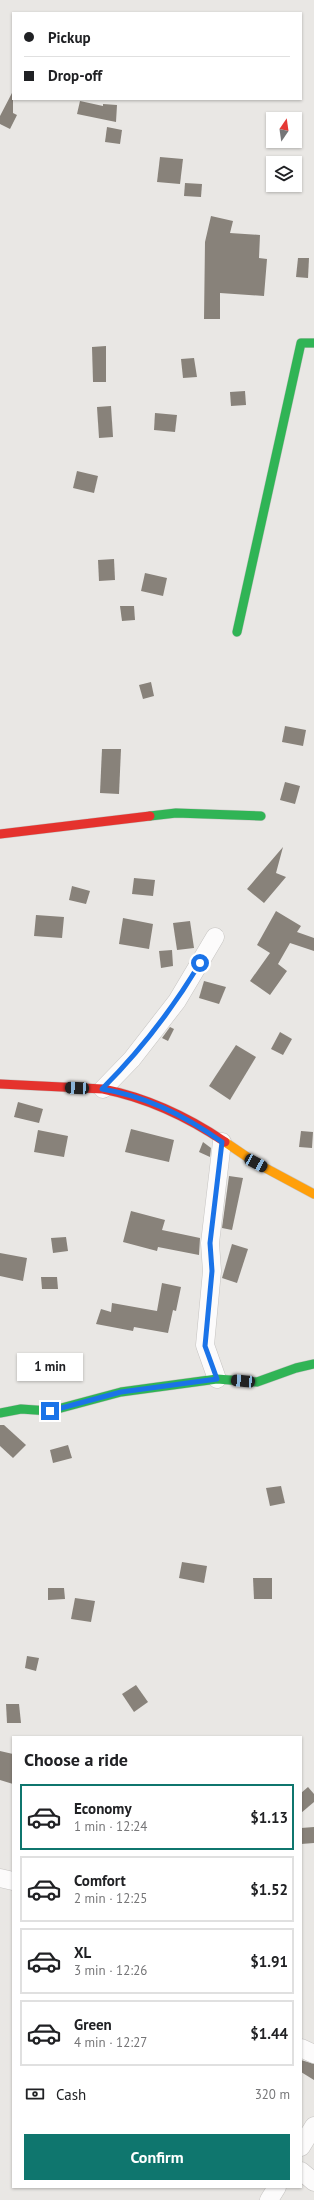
<!DOCTYPE html>
<html lang="en">
<head>
<meta charset="utf-8">
<style>
  body { margin:0; font-family:"PT Sans",sans-serif; background:#f6f6f6; color:#202124; height:100vh; display:flex; flex-direction:column; font-size:15px; white-space:nowrap }
  * { box-sizing:border-box; margin:0 }
  p { font-size:13px; color:#757577 }
  .icon { flex:none; width:22px; height:22px; fill:none; stroke:currentColor; stroke-width:2; stroke-linecap:round; stroke-linejoin:round }
  .map { position:relative; flex:1; overflow:hidden }
  .side { position:absolute; left:12px; top:1736px; width:290px; height:452px; display:flex; flex-direction:column; background:#fff; border-radius:0px; box-shadow:0 1px 3px #0004 }
  .side>* { flex:none }
  .top-card { position:absolute; left:12px; top:12px; width:290px; height:88px; border-radius:0px; box-shadow:0 1px 3px #0004; display:grid; align-content:center; height:88px; padding:0 12px; background:#fff }
  .needle { width:26px; rotate:13deg }
  .buttons { position:absolute; left:266px; top:112px; display:grid; gap:8px }
  .buttons a { display:grid; place-items:center; width:36px; height:36px; border-radius:0px; background:#fff; box-shadow:0 1px 3px #0004; font-size:20px }
  .end { position:absolute; width:18px; height:18px; margin:-9px; border:5px solid #1a73e8; background:#fff; box-shadow:0 0 0 2px #fff }
  .from { border-radius:50% }
  .bubble { position:absolute; height:28px; border-radius:0px; background:#fff; box-shadow:0 1px 3px #0004; font-size:13px; font-weight:800; line-height:28px; text-align:center }
  .car { position:absolute; width:12px; height:24px; margin:-12px -6px; border-radius:5px; box-shadow:0 0 3px 1px #0007; background:linear-gradient(#222 24%,#8ab4d8 0 40%,#222 0 76%,#8ab4d8 0 86%,#222 0) }
  .top-card b { display:flex; align-items:center; gap:14px; height:38px; font-size:15px }
  .top-card b+b { border-top:1px solid #e0e0e0 }
  .top-card i { width:10px; height:10px; background:#202124 }
  ul { padding:0; list-style:none }
  li { display:flex; align-items:center; gap:12px; height:66px; margin:0 8px 6px; padding:0 4px; border:2px solid #e0e0e0; border-radius:0px }
  li div { flex:1 }
  li b { display:block; font-size:15px }
  li em { font-style:normal; font-weight:800 }
  li.on { border-color:#0f766e }
  li>.icon { width:36px; height:36px; stroke-width:1.5 }
  h2 { padding:0 12px; font-size:18px; line-height:48px }
  .pay { display:flex; align-items:center; gap:10px; height:44px; padding:0 12px; font-size:15px }
  .pay p { margin-inline-start:auto }
  .primary-button { display:flex; gap:8px; margin-top:auto; padding:8px 12px }
  .primary-button a { flex:1; height:46px; border-radius:0px; background:#0f766e; color:#fff; font-size:16px; font-weight:800; line-height:46px; text-align:center }
  .map>svg:first-child { display:block }
</style>
</head>
<body>
<div class="map">
<svg width="314" height="2200" viewBox="0 0 314 2200">
  <rect width="100%" height="100%" fill="#e9e7e4"/>
  <!-- building -->
  <g fill="#88827a">
    <path d="M 13,91 L 13,113 L 17,115 L 10,129 L 0,124 L 0,116 Z"/>
    <path d="M 80,101 L 103,106 L 103,104 L 117,105 L 116,122 L 77,114 Z"/>
    <path d="M 107,127 L 122,130 L 120,144 L 105,142 Z"/>
    <path d="M 160,157 L 183,159 L 180,184 L 157,182 Z"/>
    <path d="M 185,183 L 202,184 L 201,197 L 184,196 Z"/>
    <path d="M 211,216 L 233,221 L 230,233 L 260,235 L 259,258 L 267,259 L 264,296 L 220,293 L 220,319 L 204,319 L 205,242 Z"/>
    <path d="M 298,258 L 309,258 L 308,278 L 296,277 Z"/>
    <path d="M 106,346 L 106,382 L 93,382 L 92,347 Z"/>
    <path d="M 194,358 L 197,377 L 183,378 L 181,359 Z"/>
    <path d="M 245,391 L 246,405 L 231,406 L 230,392 Z"/>
    <path d="M 111,406 L 113,437 L 99,438 L 97,407 Z"/>
    <path d="M 155,413 L 177,415 L 175,432 L 154,430 Z"/>
    <path d="M 77,471 L 98,476 L 94,493 L 73,488 Z"/>
    <path d="M 114,559 L 115,580 L 99,581 L 98,560 Z"/>
    <path d="M 145,573 L 167,578 L 163,596 L 141,591 Z"/>
    <path d="M 120,606 L 134,606 L 135,620 L 122,621 Z"/>
    <path d="M 151,682 L 154,696 L 143,699 L 139,685 Z"/>
    <path d="M 285,726 L 306,730 L 303,746 L 282,742 Z"/>
    <path d="M 102,749 L 121,749 L 119,794 L 100,793 Z"/>
    <path d="M 285,782 L 300,786 L 295,804 L 280,800 Z"/>
    <path d="M 283,847 L 276,873 L 286,877 L 264,903 L 247,889 Z"/>
    <path d="M 134,878 L 155,880 L 153,896 L 132,894 Z"/>
    <path d="M 72,886 L 90,891 L 86,904 L 69,900 Z"/>
    <path d="M 276,911 L 301,926 L 297,932 L 314,938 L 314,951 L 290,943 L 278,964 L 287,971 L 270,995 L 250,981 L 270,953 L 257,945 Z"/>
    <path d="M 36,915 L 64,917 L 62,938 L 34,936 Z"/>
    <path d="M 123,918 L 153,924 L 149,949 L 119,944 Z"/>
    <path d="M 190,921 L 194,948 L 177,950 L 173,923 Z"/>
    <path d="M 172,950 L 173,966 L 161,968 L 159,951 Z"/>
    <path d="M 204,981 L 226,987 L 219,1004 L 199,998 Z"/>
    <path d="M 170,1027 L 174,1029 L 168,1041 L 162,1038 Z"/>
    <path d="M 280,1032 L 292,1039 L 283,1055 L 271,1049 Z"/>
    <path d="M 236,1045 L 256,1057 L 230,1100 L 209,1086 Z"/>
    <path d="M 18,1102 L 43,1109 L 39,1123 L 14,1117 Z"/>
    <path d="M 131,1129 L 174,1140 L 169,1162 L 125,1152 Z"/>
    <path d="M 38,1130 L 68,1136 L 64,1157 L 34,1152 Z"/>
    <path d="M 301,1131 L 313,1132 L 312,1148 L 299,1147 Z"/>
    <path d="M 203,1142 L 211,1148 L 210,1157 L 199,1152 Z"/>
    <path d="M 229,1176 L 243,1178 L 232,1230 L 222,1228 Z"/>
    <path d="M 131,1211 L 165,1220 L 162,1230 L 200,1238 L 199,1255 L 158,1247 L 157,1251 L 123,1242 Z"/>
    <path d="M 66,1237 L 68,1251 L 53,1253 L 51,1238 Z"/>
    <path d="M 232,1244 L 248,1249 L 237,1283 L 222,1278 Z"/>
    <path d="M 0,1253 L 27,1258 L 23,1281 L 0,1276 Z"/>
    <path d="M 41,1277 L 57,1277 L 58,1289 L 42,1289 Z"/>
    <path d="M 162,1283 L 181,1287 L 176,1311 L 173,1310 L 168,1333 L 134,1327 L 133,1331 L 96,1324 L 101,1309 L 111,1312 L 112,1303 L 157,1311 Z"/>
    <path d="M 0,1425 L 4,1425 L 26,1445 L 13,1458 L 0,1446 Z"/>
    <path d="M 68,1445 L 72,1458 L 53,1463 L 50,1450 Z"/>
    <path d="M 281,1486 L 285,1503 L 270,1506 L 266,1488 Z"/>
    <path d="M 182,1562 L 207,1566 L 204,1583 L 179,1578 Z"/>
    <path d="M 253,1578 L 272,1578 L 272,1599 L 254,1599 Z"/>
    <path d="M 48,1588 L 64,1588 L 65,1599 L 48,1600 Z"/>
    <path d="M 75,1598 L 95,1601 L 91,1622 L 71,1619 Z"/>
    <path d="M 27,1656 L 39,1658 L 36,1671 L 25,1668 Z"/>
    <path d="M 136,1685 L 148,1702 L 134,1712 L 122,1694 Z"/>
    <path d="M 6,1704 L 19,1704 L 21,1723 L 7,1723 Z"/>
    <path d="M 0,1751 L 13,1754 L 13,1784 L 0,1780 Z"/>
    <path d="M 308,1787 L 314,1794 L 314,1802 L 301,1813 L 301,1793 Z"/>
    <path d="M 314,1827 L 314,1843 L 301,1844 L 301,1828 Z"/>
    <path d="M 301,2060 L 314,2064 L 314,2080 L 301,2072 Z"/>
  </g>
  <g fill="none" stroke-linecap="round" stroke-linejoin="round">
    <!-- street casing -->
    <g stroke="#c6c4c2" stroke-width="19">
      <g id="street">
        <path d="M 103,1089 L 132,1059 L 177,1001 L 215,937"/>
        <path d="M 217,1379 L 205,1345 L 212,1271 L 210,1243 L 222,1142"/>
        <path d="M 0,1878 L 13,1881"/>
        <path d="M 301,2048 L 314,2054"/>
        <path d="M 301,2147 L 314,2126"/>
        <path d="M 301,2171 L 314,2182"/>
        <path d="M 269,2200 L 277,2187"/>
      </g>
    </g>
    <!-- fast casing -->
    <g stroke="#c6c4c2" stroke-width="10">
      <g id="fast">
        <path d="M 237,632 L 301,343 L 314,343"/>
        <path d="M 150,816 L 176,813 L 261,816"/>
        <path d="M 0,1413 L 21,1409 L 50,1411 L 121,1392 L 217,1379 L 257,1382 L 296,1368 L 314,1364"/>
      </g>
    </g>
    <!-- slow casing -->
    <g stroke="#c6c4c2" stroke-width="10">
      <path id="slow" d="M 225,1142 L 256,1163 L 314,1194"/>
    </g>
    <!-- jam casing -->
    <g stroke="#c6c4c2" stroke-width="10">
      <g id="jam">
        <path d="M 0,834 L 150,816"/>
        <path d="M 0,1084 L 103,1089 C 148,1098 188,1117 225,1142"/>
      </g>
    </g>
    <!-- street -->
    <use href="#street" stroke="#fcfbfb" stroke-width="18"/>
    <!-- fast -->
    <use href="#fast" stroke="#30b455" stroke-width="9"/>
    <!-- slow -->
    <use href="#slow" stroke="#ff9f0a" stroke-width="9"/>
    <!-- jam -->
    <use href="#jam" stroke="#e5322d" stroke-width="9"/>
  </g>
  <g fill="none" stroke-linecap="round" stroke-linejoin="round">
    <!-- route -->
    <path stroke="#1a73e8" stroke-width="5" d="M 50,1411 L 121,1392 L 217,1379 L 205,1346 L 212,1271 L 210,1243 L 222,1142 C 187,1117 146,1096 102,1089 C 141,1050 172,1010 200,963"/>
  </g>
</svg>
<div class="buttons">
<a><svg class="needle" viewBox="-14 -14 28 28"><path d="M0-13l5 13h-10z" fill="#e53935"/><path d="M0 13l5-13h-10z" fill="#757577"/></svg></a>
<a><svg class="icon" aria-label="layers" viewBox="0 0 24 24"><path d="M12 4l9 5-9 5-9-5zM3 14l9 5 9-5"/></svg></a>
</div>
<i class="end from" style="left:200px;top:963px"></i>
<i class="end" style="left:50px;top:1411px"></i>
<div class="bubble" style="left:17px;top:1353px;width:66px">1 min</div>
<i class="car" style="left:77px;top:1088px;rotate:273deg"></i>
<i class="car" style="left:256px;top:1163px;rotate:118deg"></i>
<i class="car" style="left:243px;top:1381px;rotate:275deg"></i>
<div class="top-card">
<b><i class="from"></i>Pickup</b>
<b><i></i>Drop-off</b>
</div>
<section class="side">
<h2>Choose a ride</h2>
<ul>
<li class="on"><svg class="icon" aria-label="car" viewBox="0 0 24 24"><path d="M5 17H2v-5l4-1 3-4h7l3 4 3 1v5h-3M9 17h6M6 11h13"/><circle cx="7" cy="17" r="2"/><circle cx="17" cy="17" r="2"/></svg><div><b>Economy</b><p>1 min · 12:24</p></div><em>$1.13</em></li>
<li><svg class="icon" aria-label="car" viewBox="0 0 24 24"><path d="M5 17H2v-5l4-1 3-4h7l3 4 3 1v5h-3M9 17h6M6 11h13"/><circle cx="7" cy="17" r="2"/><circle cx="17" cy="17" r="2"/></svg><div><b>Comfort</b><p>2 min · 12:25</p></div><em>$1.52</em></li>
<li><svg class="icon" aria-label="car" viewBox="0 0 24 24"><path d="M5 17H2v-5l4-1 3-4h7l3 4 3 1v5h-3M9 17h6M6 11h13"/><circle cx="7" cy="17" r="2"/><circle cx="17" cy="17" r="2"/></svg><div><b>XL</b><p>3 min · 12:26</p></div><em>$1.91</em></li>
<li><svg class="icon" aria-label="car" viewBox="0 0 24 24"><path d="M5 17H2v-5l4-1 3-4h7l3 4 3 1v5h-3M9 17h6M6 11h13"/><circle cx="7" cy="17" r="2"/><circle cx="17" cy="17" r="2"/></svg><div><b>Green</b><p>4 min · 12:27</p></div><em>$1.44</em></li>
</ul>
<div class="pay"><svg class="icon" aria-label="cash" viewBox="0 0 24 24"><path d="M3 7h18v10H3z"/><circle cx="12" cy="12" r="2"/></svg>Cash<p>320 m</p></div>
<div class="primary-button"><a>Confirm</a></div>
</section>
</div>
</body>
</html>
